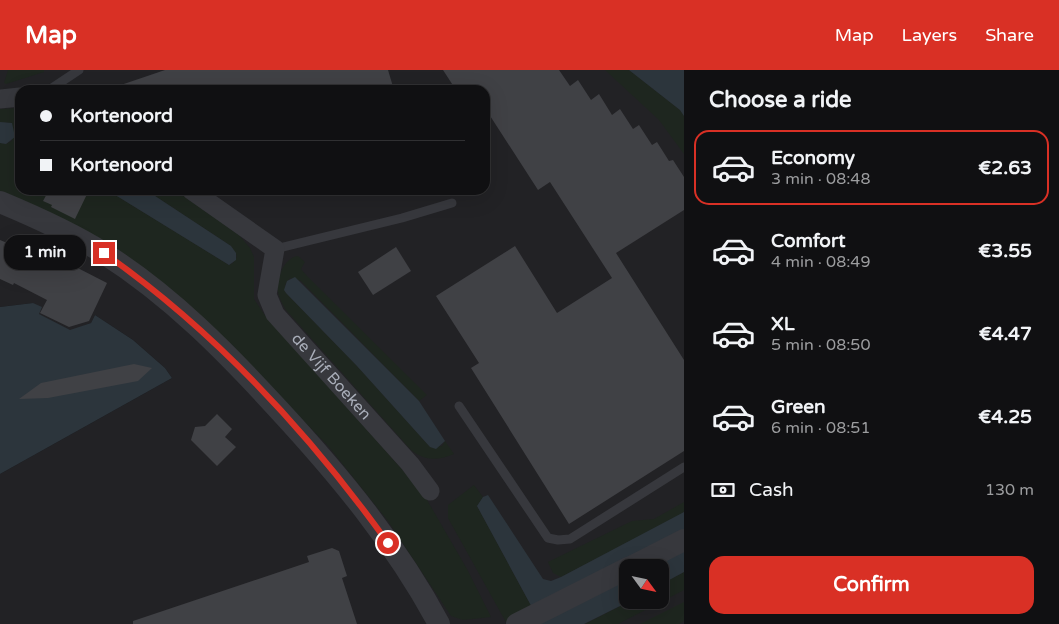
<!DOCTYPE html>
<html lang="en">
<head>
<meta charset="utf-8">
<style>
  body { margin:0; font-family:"Varela Round",sans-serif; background:#1e1e20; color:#f1f3f6; height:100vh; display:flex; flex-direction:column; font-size:19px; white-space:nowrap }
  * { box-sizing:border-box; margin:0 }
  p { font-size:16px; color:#9c9d9f }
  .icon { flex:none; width:28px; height:28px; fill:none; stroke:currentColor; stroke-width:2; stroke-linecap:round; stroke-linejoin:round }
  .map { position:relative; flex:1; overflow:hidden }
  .panel { display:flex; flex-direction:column; background:#101012; width:375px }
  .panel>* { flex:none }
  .banner { position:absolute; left:15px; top:15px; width:475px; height:110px; border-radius:15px; box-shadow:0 5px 20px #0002,0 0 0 1px #303032; display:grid; align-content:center; height:110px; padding:0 25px; background:#101012 }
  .needle { width:32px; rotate:123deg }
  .buttons { position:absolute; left:619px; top:489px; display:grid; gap:10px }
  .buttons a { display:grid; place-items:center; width:50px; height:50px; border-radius:10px; background:#101012; box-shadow:0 5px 20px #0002,0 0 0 1px #303032; font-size:25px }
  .end { position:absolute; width:22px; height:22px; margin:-11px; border:6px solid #d93025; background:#fff; box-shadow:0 0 0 2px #fff }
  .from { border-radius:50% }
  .bubble { position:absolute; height:35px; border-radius:15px; background:#101012; box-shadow:0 5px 20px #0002,0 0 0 1px #303032; font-size:16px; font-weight:700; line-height:35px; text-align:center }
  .banner b { display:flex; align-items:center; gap:18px; height:48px; font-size:19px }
  .banner b+b { border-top:1px solid #303032 }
  .banner i { width:12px; height:12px; background:#f1f3f6 }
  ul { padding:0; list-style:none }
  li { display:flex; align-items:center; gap:15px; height:75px; margin:0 10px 8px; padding:0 15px; border:2px solid transparent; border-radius:15px }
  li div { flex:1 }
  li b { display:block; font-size:19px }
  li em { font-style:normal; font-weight:700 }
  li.selected { border-color:#d93025 }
  li>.icon { width:45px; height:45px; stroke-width:1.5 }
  h2 { padding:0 25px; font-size:22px; line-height:60px }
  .pay { display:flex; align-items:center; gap:12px; height:55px; padding:0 25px; font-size:19px }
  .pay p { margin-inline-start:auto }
  .action { display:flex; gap:10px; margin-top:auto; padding:10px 25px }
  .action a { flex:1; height:58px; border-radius:15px; background:#d93025; color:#fff; font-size:20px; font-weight:700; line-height:58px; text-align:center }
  header { display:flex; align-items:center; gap:30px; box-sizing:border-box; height:70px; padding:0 25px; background:#d93025; color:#fff }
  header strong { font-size:24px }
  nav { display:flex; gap:28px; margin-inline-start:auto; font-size:18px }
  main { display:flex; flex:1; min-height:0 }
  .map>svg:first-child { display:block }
</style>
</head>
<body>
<header>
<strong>Map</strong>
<nav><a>Map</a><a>Layers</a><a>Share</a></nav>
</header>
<main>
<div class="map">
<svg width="684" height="554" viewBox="0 0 684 554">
  <rect width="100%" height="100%" fill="#161618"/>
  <!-- built -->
  <path fill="#222225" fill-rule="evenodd" d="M 0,0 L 657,0 L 684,31 L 684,554 L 0,554 L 0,404 L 172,308 L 165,298 L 133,270 L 95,245 L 91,253 L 70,261 L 38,244 L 33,233 L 0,237 ZM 20,20 L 485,20 L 485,120 L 20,120 ZM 628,498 L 660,498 L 660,530 L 628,530 Z"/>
  <!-- green -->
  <g fill="#1e261f">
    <path d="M 8,0 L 44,0 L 44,2 L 6,14 L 4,13 Z"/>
    <path d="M 605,0 L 629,0 L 680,40 L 684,46 L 684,84 L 659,50 Z"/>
    <path d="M 20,38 L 20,120 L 112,120 L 112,123 L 229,195 L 233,193 L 237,186 L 231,176 L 146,120 L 175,120 L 239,165 L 250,178 L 254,187 L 254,229 L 264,244 L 423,423 L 467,499 L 491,547 L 463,550 L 451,546 L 388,451 L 329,377 L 276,322 L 125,184 L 0,122 L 0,73 L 6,74 L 12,71 L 12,53 L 0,52 L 0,39 Z"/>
    <path d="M 298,186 L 305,192 L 301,199 L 307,206 L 427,325 L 419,331 L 301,211 L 290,208 L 285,215 L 286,223 L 357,296 L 430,377 L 442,376 L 445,371 L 454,384 C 438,391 425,391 411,380 L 286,240 C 283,235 279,228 278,222 C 277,209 283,188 298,186 Z"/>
    <path d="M 474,415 L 483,427 L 477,436 L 541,554 L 507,554 L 448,448 L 448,435 Z"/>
    <path d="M 684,432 L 684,442 L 668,451 L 561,507 L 553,503 L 548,492 L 632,451 L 654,449 Z"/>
    <path d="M 684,502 L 684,520 L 618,554 L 585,554 L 632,530 L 660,530 L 660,515 Z"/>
    <path d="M 684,532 L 684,551 L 679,554 L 640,554 Z"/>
  </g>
  <!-- water -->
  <g fill="#2c353c">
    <path d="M 629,0 L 684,0 L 684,46 L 680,40 Z"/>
    <path d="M 0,52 L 12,53 L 15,67 L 6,74 L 0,73 Z"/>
    <path d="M 112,120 L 146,120 L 231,176 L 236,183 L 236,190 L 229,195 L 112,123 Z"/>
    <path d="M 295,207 L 419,331 L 445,371 L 436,379 L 430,377 L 357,296 L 286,223 L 284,220 L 287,211 Z"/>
    <path d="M 33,233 L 42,237 L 39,244 L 70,260 L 91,253 L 95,245 L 133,270 L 165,298 L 172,308 L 0,404 L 0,237 Z"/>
    <path d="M 488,425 L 543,509 L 551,511 L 561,507 L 684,442 L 684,502 L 660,515 L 660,498 L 628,498 L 628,530 L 632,530 L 584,554 L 541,554 L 477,436 L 483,427 Z"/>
  </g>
  <!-- building -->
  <g fill="#404145">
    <path d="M 165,0 L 388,0 L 394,20 L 115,20 L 115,17 Z"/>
    <path d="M 443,0 L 559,0 L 570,16 L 578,10 L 591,30 L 599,24 L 612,45 L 620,39 L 633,59 L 639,55 L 652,75 L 657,72 L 669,91 L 673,90 L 684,107 L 684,140 L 616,183 L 684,290 L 684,381 L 569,454 L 471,298 L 479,293 L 436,226 L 515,176 L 557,243 L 612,208 L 550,112 L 538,120 L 485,38 L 485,20 L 456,20 Z"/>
    <path d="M 49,120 L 89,120 L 75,149 L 51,137 L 52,135 L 43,131 Z"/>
    <path d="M 0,170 L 49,190 L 54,181 L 70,189 L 68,193 L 107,213 L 89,251 L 69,257 L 40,243 L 47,230 L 14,213 L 13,215 L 0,209 Z"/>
    <path d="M 396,177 L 411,201 L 373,225 L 358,202 Z"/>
    <path d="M 134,294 L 152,298 L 138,311 L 48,328 L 19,329 L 41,313 Z"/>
    <path d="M 217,344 L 232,359 L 225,367 L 236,377 L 217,396 L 191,370 L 195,357 L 205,356 Z"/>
    <path d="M 332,478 L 339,481 L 347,506 L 342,508 L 357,554 L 133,554 L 133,551 L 309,492 L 307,486 Z"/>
  </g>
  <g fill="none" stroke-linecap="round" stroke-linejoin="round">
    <!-- service -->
    <g stroke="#37383d" stroke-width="9">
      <path d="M 49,20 L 79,0"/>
      <path d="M 275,179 L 402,148 L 452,133"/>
      <path d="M 459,336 L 548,468 L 558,470 L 570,469 L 684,397"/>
    </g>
    <!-- minor -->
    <g stroke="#37383d" stroke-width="19">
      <path d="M 0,29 L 20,27"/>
      <path id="s1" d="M 191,120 L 275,179 L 267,225 L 275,244 L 410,394 L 430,421"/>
    </g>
    <!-- tertiary -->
    <g stroke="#37383d" stroke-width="22">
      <path d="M 0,132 C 36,147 72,163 105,184 C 171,226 226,282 279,340 C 339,405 397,475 439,554"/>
      <path d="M 629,498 L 684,470"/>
      <path d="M 517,554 L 628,498"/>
    </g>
  </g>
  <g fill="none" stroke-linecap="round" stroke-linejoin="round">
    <!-- route -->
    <path stroke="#d93025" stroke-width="6" d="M 104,183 C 215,261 309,363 388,473"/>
  </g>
  <g text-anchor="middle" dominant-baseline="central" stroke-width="4" stroke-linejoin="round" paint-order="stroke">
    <!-- street labels -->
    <g font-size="16" fill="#a8adb8" stroke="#111113">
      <text stroke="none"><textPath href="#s1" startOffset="254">de Vijf Boeken</textPath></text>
    </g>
  </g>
</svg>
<div class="buttons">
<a><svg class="needle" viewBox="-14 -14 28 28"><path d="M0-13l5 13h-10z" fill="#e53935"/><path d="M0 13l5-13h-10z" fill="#9c9d9f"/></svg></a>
</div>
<i class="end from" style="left:388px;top:473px"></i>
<i class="end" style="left:104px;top:183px"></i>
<div class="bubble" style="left:4px;top:165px;width:82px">1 min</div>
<div class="banner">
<b><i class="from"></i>Kortenoord</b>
<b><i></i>Kortenoord</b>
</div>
</div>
<section class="panel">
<h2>Choose a ride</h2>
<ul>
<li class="selected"><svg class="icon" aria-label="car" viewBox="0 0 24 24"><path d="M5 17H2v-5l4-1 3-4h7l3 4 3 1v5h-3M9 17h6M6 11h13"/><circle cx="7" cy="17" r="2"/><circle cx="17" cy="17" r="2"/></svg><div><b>Economy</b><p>3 min · 08:48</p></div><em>€2.63</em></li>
<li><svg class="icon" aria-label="car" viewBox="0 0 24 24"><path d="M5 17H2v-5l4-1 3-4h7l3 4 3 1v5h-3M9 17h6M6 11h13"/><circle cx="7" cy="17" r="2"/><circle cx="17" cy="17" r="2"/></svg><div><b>Comfort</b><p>4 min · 08:49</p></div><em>€3.55</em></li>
<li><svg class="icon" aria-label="car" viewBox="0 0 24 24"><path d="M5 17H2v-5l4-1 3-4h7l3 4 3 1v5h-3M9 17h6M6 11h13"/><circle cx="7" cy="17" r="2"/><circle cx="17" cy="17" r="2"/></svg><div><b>XL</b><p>5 min · 08:50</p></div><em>€4.47</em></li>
<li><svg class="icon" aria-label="car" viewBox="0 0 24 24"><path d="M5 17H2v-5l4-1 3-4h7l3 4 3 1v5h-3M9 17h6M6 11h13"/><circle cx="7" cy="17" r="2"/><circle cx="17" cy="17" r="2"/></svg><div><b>Green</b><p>6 min · 08:51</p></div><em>€4.25</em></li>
</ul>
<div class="pay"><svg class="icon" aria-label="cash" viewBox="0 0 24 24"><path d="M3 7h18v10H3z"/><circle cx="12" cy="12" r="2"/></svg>Cash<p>130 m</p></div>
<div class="action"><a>Confirm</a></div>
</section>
</main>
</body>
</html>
